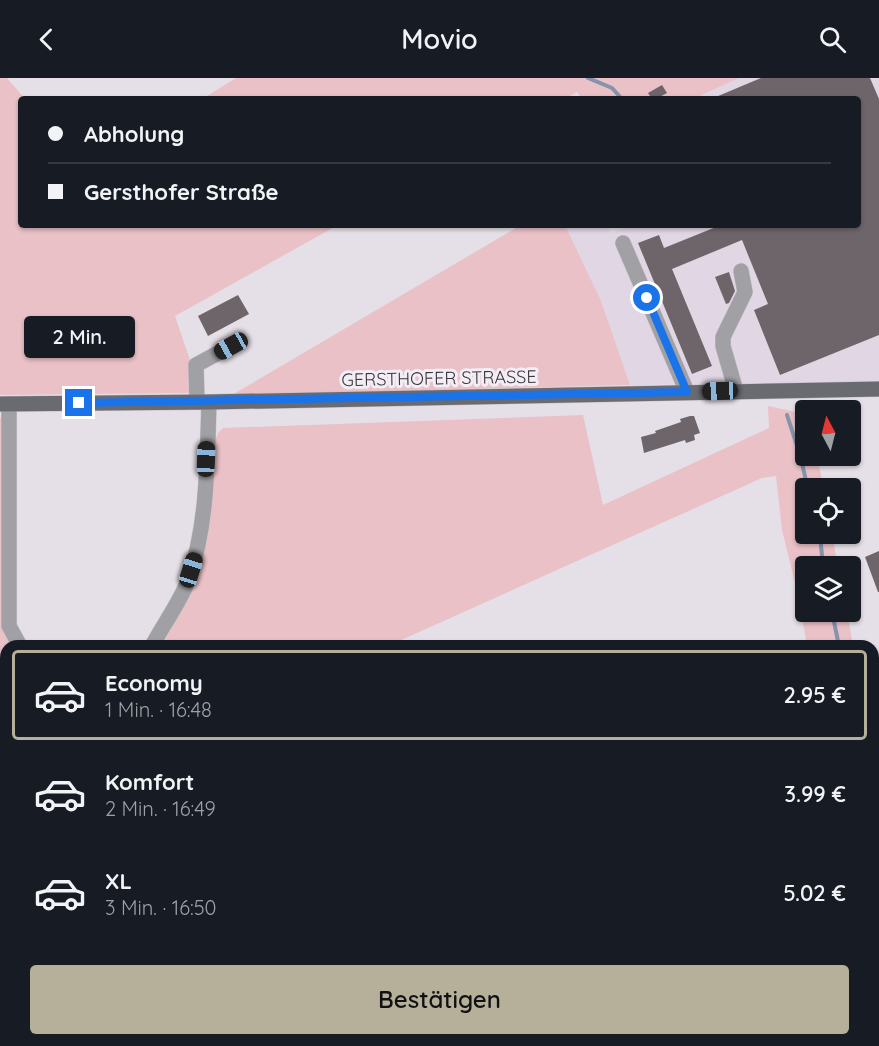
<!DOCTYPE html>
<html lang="de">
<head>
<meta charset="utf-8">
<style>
  body { margin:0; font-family:Quicksand,sans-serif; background:#20242c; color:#f1f3f6; height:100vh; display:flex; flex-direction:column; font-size:22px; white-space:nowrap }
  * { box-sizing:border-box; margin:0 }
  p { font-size:20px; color:#9ea1a6 }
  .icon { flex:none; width:33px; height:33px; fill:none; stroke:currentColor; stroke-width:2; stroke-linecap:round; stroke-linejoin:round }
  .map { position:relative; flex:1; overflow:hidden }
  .details { position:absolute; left:0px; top:562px; width:879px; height:406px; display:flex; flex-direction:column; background:#171b24; border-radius:18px 18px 0 0; box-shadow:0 2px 4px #0004 }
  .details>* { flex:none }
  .hud { position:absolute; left:18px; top:18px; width:843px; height:132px; border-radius:6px; box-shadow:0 2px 4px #0004; display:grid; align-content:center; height:132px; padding:0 30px; background:#171b24 }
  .needle { width:39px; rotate:353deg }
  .fabs { position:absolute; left:795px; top:322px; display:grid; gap:12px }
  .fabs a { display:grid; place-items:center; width:66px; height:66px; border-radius:6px; background:#171b24; box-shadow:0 2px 4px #0004; font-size:30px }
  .end { position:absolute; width:27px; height:27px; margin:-14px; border:8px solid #1a73e8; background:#fff; box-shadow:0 0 0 3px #fff }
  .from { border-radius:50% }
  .bubble { position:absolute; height:42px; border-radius:6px; background:#171b24; box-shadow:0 2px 4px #0004; font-size:20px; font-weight:600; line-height:42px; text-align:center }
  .car { position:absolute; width:18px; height:36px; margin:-18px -9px; border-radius:8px; box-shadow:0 0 4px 2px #0007; background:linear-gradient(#222 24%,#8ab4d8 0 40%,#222 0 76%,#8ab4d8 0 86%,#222 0) }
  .hud b { display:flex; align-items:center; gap:21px; height:57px; font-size:22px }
  .hud b+b { border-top:2px solid #363941 }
  .hud i { width:15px; height:15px; background:#f1f3f6 }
  ul { padding:10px 0 0; list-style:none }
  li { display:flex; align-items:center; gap:18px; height:90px; margin:0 12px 9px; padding:0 18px; border:3px solid transparent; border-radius:6px }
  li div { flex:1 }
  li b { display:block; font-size:22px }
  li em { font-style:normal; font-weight:600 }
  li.active { border-color:#b6b09b }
  li>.icon { width:54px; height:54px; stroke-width:1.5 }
  .primary-button { display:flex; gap:12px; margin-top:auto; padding:12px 30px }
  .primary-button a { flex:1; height:69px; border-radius:6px; background:#b6b09b; color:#111; font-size:24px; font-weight:600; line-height:69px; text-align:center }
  header { display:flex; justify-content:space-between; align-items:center; height:78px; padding:0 30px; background:#171b24; font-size:27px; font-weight:600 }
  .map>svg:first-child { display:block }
</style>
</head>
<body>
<header><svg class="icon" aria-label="back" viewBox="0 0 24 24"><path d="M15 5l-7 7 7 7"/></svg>Movio<svg class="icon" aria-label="search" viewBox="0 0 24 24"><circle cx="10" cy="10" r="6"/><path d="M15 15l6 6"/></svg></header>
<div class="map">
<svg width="879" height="968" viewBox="0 0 879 968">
  <rect width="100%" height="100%" fill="#e5e0e7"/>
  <!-- built -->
  <path fill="#e0d6e4" d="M 739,0 L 879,0 L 879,305 L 630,307 L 601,223 L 565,147 L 607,147 L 611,155 L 632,147 L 858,147 L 858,21 L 693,21 Z"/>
  <!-- green -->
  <g fill="#e9c1c6">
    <path d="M 0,0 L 7,0 L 25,21 L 21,21 L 21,147 L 338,147 L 175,238 L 192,288 L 193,315 L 0,317 Z"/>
    <path d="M 236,0 L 739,0 L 693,21 L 582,21 L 577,14 L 565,21 L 202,21 Z"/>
    <path d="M 521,147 L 565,147 L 601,223 L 630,307 L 232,317 Z"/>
    <path d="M 768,328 L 805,336 L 806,378 L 817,378 L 824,411 L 806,411 L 806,456 L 832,456 L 838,489 L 806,489 L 806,534 L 847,534 L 853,568 L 807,568 L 798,517 L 782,452 L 776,398 L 762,400 L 388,568 L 162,568 C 172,548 187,528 195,506 C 212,460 214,411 215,363 L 218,355 L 223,350 L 583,337 L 603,427 L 769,350 Z"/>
    <path d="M 0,340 L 6,340 L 17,568 L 6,568 L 6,685 L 0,689 Z"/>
    <path d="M 6,728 L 6,963 L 148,963 L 149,968 L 0,968 L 0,775 L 3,774 L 0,732 Z"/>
    <path d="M 879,926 L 879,968 L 743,968 L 759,963 L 873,963 L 873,928 Z"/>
    <path d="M 166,963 L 223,963 L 222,968 L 168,968 Z"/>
  </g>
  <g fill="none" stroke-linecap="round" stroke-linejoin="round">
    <!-- stream -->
    <g stroke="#8693ac" stroke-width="4">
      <path d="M 588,0 L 612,10 L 622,21"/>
      <path d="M 787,337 L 800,377 L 808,411"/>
      <path d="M 820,456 L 823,489"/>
      <path d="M 832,534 L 839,568"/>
      <path d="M 873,639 L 879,646"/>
    </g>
  </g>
  <!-- building -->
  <g fill="#6d6569">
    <path d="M 761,0 L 870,0 L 879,21 L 879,257 L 780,297 L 754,232 L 768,226 L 742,162 L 672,191 L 712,288 L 692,296 L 638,165 L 659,157 L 664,170 L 721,147 L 858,147 L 858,21 L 711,21 Z"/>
    <path d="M 662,7 L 667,15 L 656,21 L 652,21 L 648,15 Z"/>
    <path d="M 729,194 L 735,213 L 729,225 L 726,226 L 715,199 Z"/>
    <path d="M 238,217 L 249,236 L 208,258 L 198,238 Z"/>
    <path d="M 690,338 L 694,338 L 700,355 L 694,357 L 695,362 L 686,365 L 685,362 L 644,375 L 641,359 L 656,355 L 655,353 L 681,344 L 680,341 Z"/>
    <path d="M 879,473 L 879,514 L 878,514 L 865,479 Z"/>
  </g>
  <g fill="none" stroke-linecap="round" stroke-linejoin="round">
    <!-- minor casing -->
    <g stroke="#c3bec5" stroke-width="16">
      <g id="minor">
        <path d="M 623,165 L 687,314"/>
        <path d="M 736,313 L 723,268 L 723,259 L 745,214 L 741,193"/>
        <path d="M 197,324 L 196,287 L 231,268"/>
        <path d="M 9,326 L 9,548 L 20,568"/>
        <path d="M 152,568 C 163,547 179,526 188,503 C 208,447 207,384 209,324"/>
        <path d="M 319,963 L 328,968"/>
      </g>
    </g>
    <!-- major casing -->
    <g stroke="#c3bec5" stroke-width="16">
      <path id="major" d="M 0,326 L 209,324 L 879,311"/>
    </g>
    <!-- minor -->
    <use href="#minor" stroke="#a1a0a4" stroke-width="15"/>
    <!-- major -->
    <use href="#major" stroke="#6a6a71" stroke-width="15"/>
  </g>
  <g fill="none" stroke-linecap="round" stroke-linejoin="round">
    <!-- route -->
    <path stroke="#1a73e8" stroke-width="8" d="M 79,325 L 687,314 L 647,220"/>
  </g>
  <g text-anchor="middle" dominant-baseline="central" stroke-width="6" stroke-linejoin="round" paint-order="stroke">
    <!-- street labels -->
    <g font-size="18" fill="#3a373b" stroke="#f3edf5">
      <text transform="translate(439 300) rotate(-1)">GERSTHOFER STRASSE</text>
    </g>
  </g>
</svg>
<div class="fabs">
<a><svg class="needle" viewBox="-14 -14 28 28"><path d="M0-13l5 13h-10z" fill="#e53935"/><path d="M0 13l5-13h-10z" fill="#9ea1a6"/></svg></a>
<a><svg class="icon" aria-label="locate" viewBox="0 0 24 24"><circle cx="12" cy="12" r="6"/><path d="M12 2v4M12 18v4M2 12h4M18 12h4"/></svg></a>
<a><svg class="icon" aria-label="layers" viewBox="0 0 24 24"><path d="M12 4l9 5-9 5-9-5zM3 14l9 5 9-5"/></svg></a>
</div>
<i class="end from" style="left:647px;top:220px"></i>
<i class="end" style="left:79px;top:325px"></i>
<div class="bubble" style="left:24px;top:238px;width:111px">2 Min.</div>
<i class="car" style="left:231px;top:268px;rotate:241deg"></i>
<i class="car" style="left:720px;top:313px;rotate:268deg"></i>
<i class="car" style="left:206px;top:381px;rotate:2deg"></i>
<i class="car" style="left:191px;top:492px;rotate:17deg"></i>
<div class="hud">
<b><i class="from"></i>Abholung</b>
<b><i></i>Gersthofer Straße</b>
</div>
<section class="details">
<ul>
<li class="active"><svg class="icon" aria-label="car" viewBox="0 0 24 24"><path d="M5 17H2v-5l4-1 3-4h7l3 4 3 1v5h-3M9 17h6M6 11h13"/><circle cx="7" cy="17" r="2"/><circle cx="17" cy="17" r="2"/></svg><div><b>Economy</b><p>1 Min. · 16:48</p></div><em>2.95 €</em></li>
<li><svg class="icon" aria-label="car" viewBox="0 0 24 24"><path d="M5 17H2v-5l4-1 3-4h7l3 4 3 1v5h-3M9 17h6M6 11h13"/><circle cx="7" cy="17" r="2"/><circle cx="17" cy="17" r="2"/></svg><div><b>Komfort</b><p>2 Min. · 16:49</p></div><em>3.99 €</em></li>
<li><svg class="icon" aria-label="car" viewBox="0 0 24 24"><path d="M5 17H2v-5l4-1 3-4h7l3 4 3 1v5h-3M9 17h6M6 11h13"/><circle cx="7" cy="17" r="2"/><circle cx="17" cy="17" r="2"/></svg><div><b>XL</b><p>3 Min. · 16:50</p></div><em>5.02 €</em></li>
</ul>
<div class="primary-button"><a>Bestätigen</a></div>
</section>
</div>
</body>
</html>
